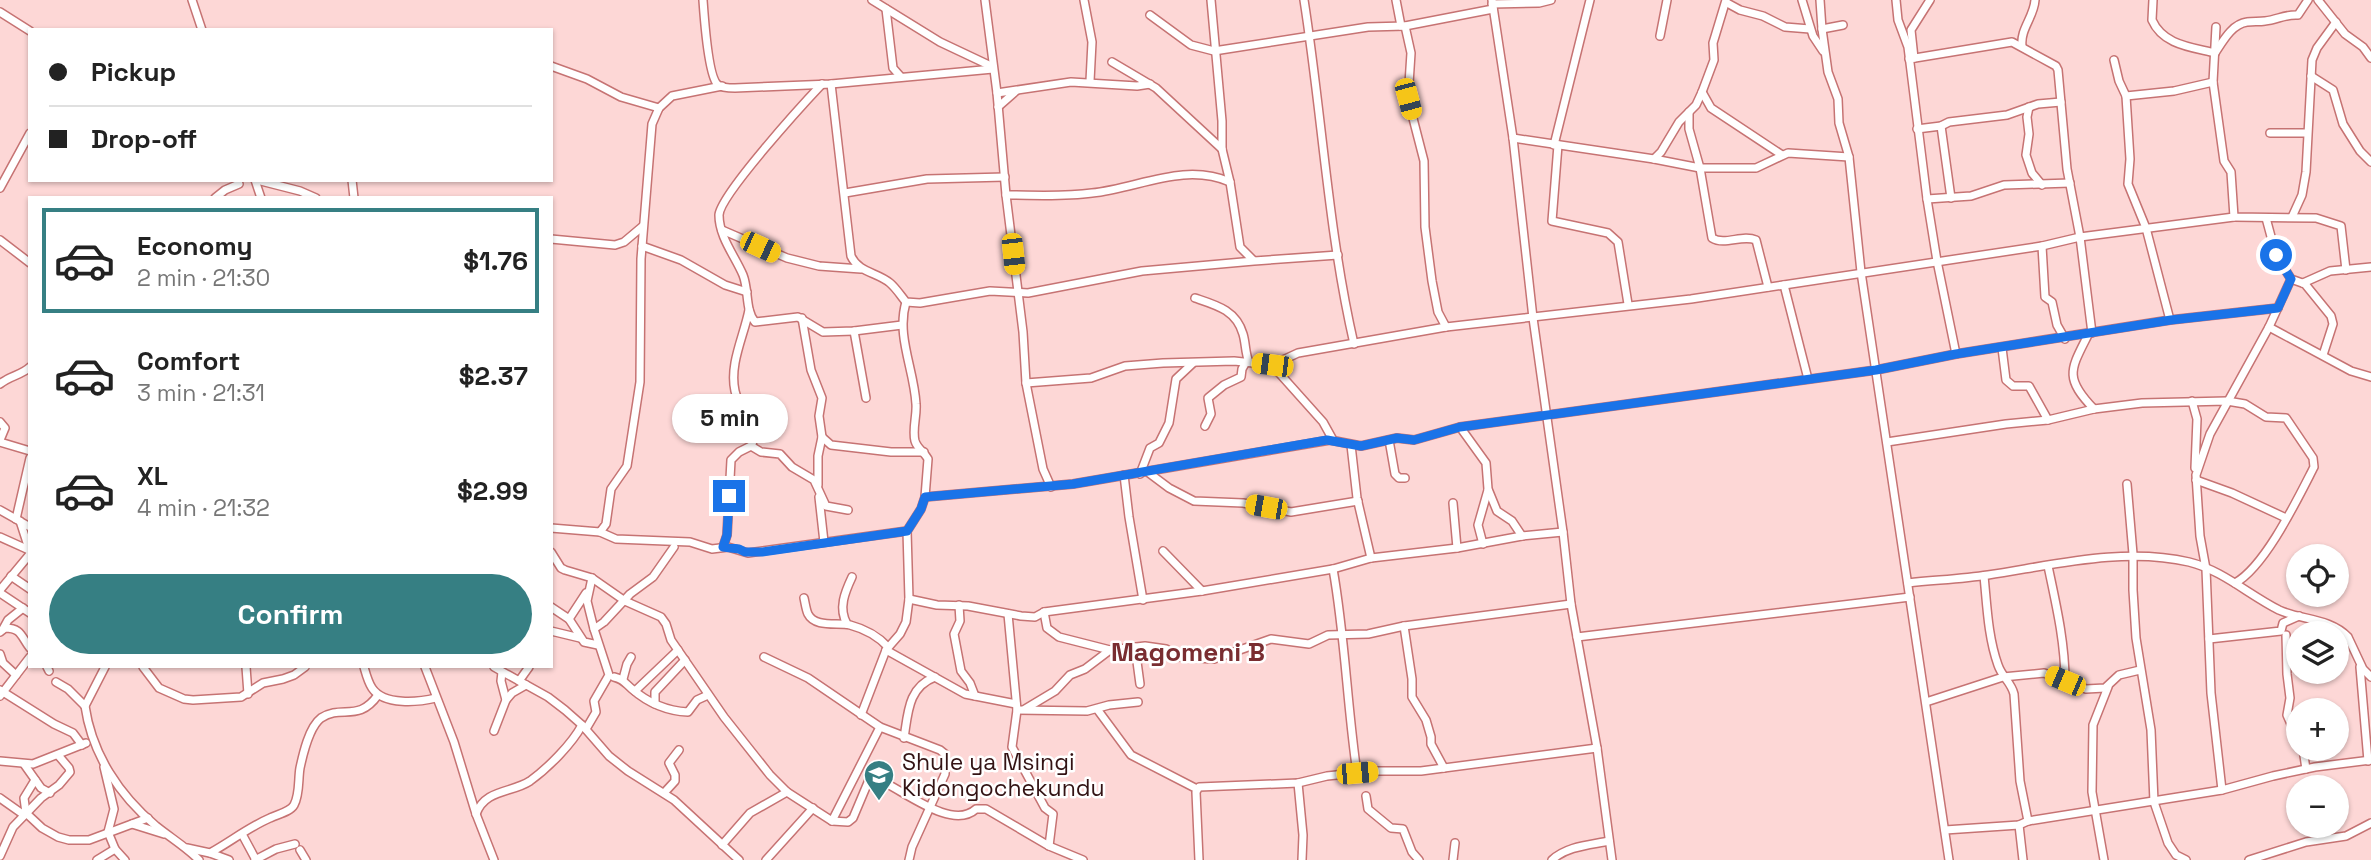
<!DOCTYPE html>
<html lang="en">
<head>
<meta charset="utf-8">
<style>
  body { margin:0; font-family:"Space Grotesk",sans-serif; background:#f2f2f2; color:#222; height:100vh; display:flex; flex-direction:column; font-size:26px; white-space:nowrap }
  * { box-sizing:border-box; margin:0 }
  p { font-size:23px; color:#767676 }
  .icon { flex:none; width:38px; height:38px; fill:none; stroke:currentColor; stroke-width:2; stroke-linecap:round; stroke-linejoin:round }
  .map { position:relative; flex:1; overflow:hidden }
  .drawer { position:absolute; left:28px; top:196px; width:525px; height:472px; display:flex; flex-direction:column; background:#fff; border-radius:0px; box-shadow:0 2px 5px #0004 }
  .drawer>* { flex:none }
  .banner { position:absolute; left:28px; top:28px; width:525px; height:154px; border-radius:0px; box-shadow:0 2px 5px #0004; display:grid; align-content:center; height:154px; padding:0 21px; background:#fff }
  .buttons { position:absolute; left:2286px; top:544px; display:grid; gap:14px }
  .buttons a { display:grid; place-items:center; width:63px; height:63px; border-radius:50%; background:#fff; box-shadow:0 2px 5px #0004; font-size:35px }
  .end { position:absolute; width:32px; height:32px; margin:-16px; border:9px solid #1a73e8; background:#fff; box-shadow:0 0 0 4px #fff }
  .from { border-radius:50% }
  .bubble { position:absolute; height:49px; border-radius:24px; background:#fff; box-shadow:0 2px 5px #0004; font-size:23px; font-weight:700; line-height:49px; text-align:center }
  .car { position:absolute; width:21px; height:42px; margin:-21px -10px; border-radius:9px; box-shadow:0 0 5px 2px #0007; background:linear-gradient(#f5c518 24%,#345 0 40%,#f5c518 0 76%,#345 0 86%,#f5c518 0) }
  .banner b { display:flex; align-items:center; gap:24px; height:66px; font-size:26px }
  .banner b+b { border-top:2px solid #e0e0e0 }
  .banner i { width:18px; height:18px; background:#222 }
  ul { padding:12px 0 0; list-style:none }
  li { display:flex; align-items:center; gap:21px; height:105px; margin:0 14px 10px; padding:0 7px; border:4px solid transparent; border-radius:0px }
  li div { flex:1 }
  li b { display:block; font-size:26px }
  li em { font-style:normal; font-weight:700 }
  li.on { border-color:#367f83 }
  li>.icon { width:63px; height:63px; stroke-width:1.5 }
  .action { display:flex; gap:14px; margin-top:auto; padding:14px 21px }
  .action a { flex:1; height:80px; border-radius:42px; background:#367f83; color:#fff; font-size:28px; font-weight:700; line-height:80px; text-align:center }
  .map>svg:first-child { display:block }
</style>
</head>
<body>
<div class="map">
<svg width="2371" height="860" viewBox="0 0 2371 860">
  <rect width="100%" height="100%" fill="#fdd7d6"/>
  <g fill="none" stroke-linecap="round" stroke-linejoin="round">
    <!-- minor casing -->
    <g stroke="#c67373" stroke-width="10">
      <g id="minor">
        <path d="M 192,0 L 202,30"/>
        <path d="M 703,0 C 704,14 708,77 718,85 C 722,88 730,88 735,88 L 831,84 L 993,69"/>
        <path d="M 872,0 L 940,42 L 993,67"/>
        <path d="M 985,0 L 997,93 L 1006,195 L 1023,332 L 1026,383 L 1043,469 L 1051,487"/>
        <path d="M 1084,0 L 1092,42 L 1090,81"/>
        <path d="M 1211,0 L 1222,121 L 1222,149 L 1230,182 L 1240,247 L 1253,260"/>
        <path d="M 1304,0 C 1322,114 1328,231 1354,344"/>
        <path d="M 1396,0 L 1401,26"/>
        <path d="M 1492,0 L 1513,138 L 1533,318 L 1563,532 L 1571,604 L 1597,748 L 1612,860"/>
        <path d="M 1802,0 L 1813,36 L 1823,51"/>
        <path d="M 1820,0 L 1822,29 L 1828,72 L 1838,99 L 1839,123 L 1849,157 L 1861,272 L 1949,860"/>
        <path d="M 1896,0 L 1898,20 L 1908,47 L 1927,199 L 1937,261 L 1956,354"/>
        <path d="M 2153,0 L 2152,20 C 2163,45 2191,47 2215,53"/>
        <path d="M 2318,0 L 2345,34 L 2363,47 L 2371,58"/>
        <path d="M 1492,4 L 1539,3 L 1551,0"/>
        <path d="M 1729,4 L 1740,10 L 1763,16 L 1785,27 L 1810,29"/>
        <path d="M 886,9 L 893,68 L 901,77"/>
        <path d="M 0,12 L 30,31"/>
        <path d="M 1150,15 L 1191,45 L 1214,51 L 1368,27 L 1405,26 L 1493,9"/>
        <path d="M 1405,26 L 1411,53 L 1408,99 L 1424,161 L 1425,227 L 1432,281 L 1438,312 L 1446,327"/>
        <path d="M 2216,27 L 2213,82 L 2224,161 L 2231,172 L 2234,217 L 2316,218 L 2341,226 L 2346,270"/>
        <path d="M 1822,29 L 1843,25"/>
        <path d="M 1660,36 L 1667,0"/>
        <path d="M 2022,46 C 2020,29 2034,17 2035,0"/>
        <path d="M 2215,53 C 2223,41 2232,24 2247,22 C 2253,21 2259,22 2265,21 C 2277,20 2285,14 2298,15 L 2308,0"/>
        <path d="M 1914,58 L 1911,30 L 1930,0"/>
        <path d="M 1909,59 L 2012,42 L 2056,66 L 2058,70 L 2067,169 L 2080,237 L 2092,333"/>
        <path d="M 2114,60 L 2119,81 L 2126,96 L 2130,159 L 2128,184 L 2146,228 L 2170,320"/>
        <path d="M 1112,62 L 1156,88 L 1222,149"/>
        <path d="M 551,66 L 587,79 L 621,97 L 659,108"/>
        <path d="M 2311,76 L 2333,90 L 2343,124 L 2360,151 L 2371,162"/>
        <path d="M 822,84 C 804,103 720,195 719,215 C 719,237 735,256 743,275 C 749,290 745,310 755,322 L 798,317 L 823,332 L 854,331 L 902,325"/>
        <path d="M 831,84 L 851,256 C 859,273 877,272 890,283 C 896,288 901,296 906,302 L 920,303 L 990,291 L 1028,293 L 1142,271 L 1254,261 L 1338,255"/>
        <path d="M 1702,92 L 1711,108 L 1782,155"/>
        <path d="M 997,93 L 1071,82 L 1137,86 L 1150,84"/>
        <path d="M 2126,96 L 2174,91 L 2213,82"/>
        <path d="M 998,107 L 1016,91"/>
        <path d="M 2029,107 L 2027,117 L 2029,134 L 2026,155 L 2032,173 L 2042,185"/>
        <path d="M 1689,112 L 1689,129 L 1700,168 L 1712,238 C 1725,246 1742,234 1756,240 L 1768,287"/>
        <path d="M 1941,126 L 1951,198"/>
        <path d="M 1917,129 L 1941,126 L 1949,122 L 2007,115 L 2038,104 L 2061,102"/>
        <path d="M 2270,133 L 2307,133"/>
        <path d="M 1513,138 L 1654,159 L 1700,168 L 1756,168 L 1788,153 L 1849,157"/>
        <path d="M 1554,145 L 1590,0"/>
        <path d="M 1558,145 L 1552,221 L 1608,233 L 1618,242 L 1628,304"/>
        <path d="M 1654,159 L 1661,152 L 1679,122 L 1696,105 L 1702,92 L 1714,60 L 1713,43 L 1726,0"/>
        <path d="M 255,180 L 261,198"/>
        <path d="M 257,180 L 300,191 L 316,198"/>
        <path d="M 352,180 L 354,198"/>
        <path d="M 0,188 L 30,133"/>
        <path d="M 845,193 L 927,179 L 1005,177"/>
        <path d="M 1006,195 C 1034,195 1064,197 1092,193 C 1139,188 1184,162 1230,182"/>
        <path d="M 215,198 L 225,190 L 239,184"/>
        <path d="M 1927,199 L 1971,196 L 2004,185 L 2070,183"/>
        <path d="M 2292,217 L 2302,195 L 2306,172 L 2312,60 L 2317,48 L 2336,22"/>
        <path d="M 2266,218 L 2276,255 L 2291,279 L 2305,284 L 2331,316 L 2333,324 L 2323,355"/>
        <path d="M 722,230 L 787,258 L 819,266 L 861,269"/>
        <path d="M 551,239 L 615,245 L 624,242 L 643,226"/>
        <path d="M 0,240 L 30,263"/>
        <path d="M 642,246 L 681,260 L 725,285 L 747,292"/>
        <path d="M 2042,246 L 2045,297 L 2052,302 L 2057,325 L 2065,339"/>
        <path d="M 2303,283 L 2330,271 L 2371,267"/>
        <path d="M 1784,285 L 1808,379"/>
        <path d="M 1195,298 C 1216,305 1236,310 1243,334 C 1246,344 1245,353 1249,362"/>
        <path d="M 802,318 L 811,370 L 822,398 L 819,416 L 822,437 L 831,445 L 891,452 L 924,452"/>
        <path d="M 2269,327 L 2351,371 L 2371,377"/>
        <path d="M 854,331 L 866,398"/>
        <path d="M 2089,333 C 2071,369 2063,377 2094,409"/>
        <path d="M 2002,348 L 2006,380 L 2013,386 L 2029,386 L 2048,420"/>
        <path d="M 1272,365 L 1323,422 L 1333,440"/>
        <path d="M 1026,383 L 1091,378 L 1125,366 L 1163,363 L 1234,361 L 1272,365 L 1298,353 L 1446,327 L 1691,299 L 2042,246 L 2080,237 L 2234,217"/>
        <path d="M 0,384 C 9,376 22,375 30,367"/>
        <path d="M 2192,401 L 2197,419 L 2195,468"/>
        <path d="M 0,422 L 5,428 L 0,440"/>
        <path d="M 1205,426 L 1211,414 L 1208,398 L 1224,385 L 1241,377 L 1242,369 L 1246,362"/>
        <path d="M 1460,427 L 1486,463 L 1488,489 L 1497,511 L 1512,521 L 1522,536"/>
        <path d="M 1389,440 L 1395,474 L 1399,478 L 1405,478"/>
        <path d="M 0,442 L 30,451"/>
        <path d="M 1887,442 L 2006,424 L 2048,420 L 2094,409 L 2142,403 L 2227,401 L 2245,404 L 2266,417 L 2286,418 L 2313,458 L 2314,467 C 2298,498 2265,567 2235,583"/>
        <path d="M 1351,445 L 1357,498 L 1371,558"/>
        <path d="M 751,446 L 761,452 L 780,454 L 792,467 L 814,480 L 826,506 L 848,510"/>
        <path d="M 1149,473 L 1169,488 L 1194,501 L 1243,503 L 1291,512 L 1358,501"/>
        <path d="M 1140,474 L 1150,448 L 1159,443 L 1169,423 L 1176,379 L 1193,363"/>
        <path d="M 1124,475 L 1129,517 L 1143,600"/>
        <path d="M 2196,480 L 2232,493 L 2286,518"/>
        <path d="M 2127,484 L 2133,554 L 2133,590 L 2136,638 L 2151,730 L 2154,802 L 2168,843 L 2176,855 L 2186,860"/>
        <path d="M 818,485 L 818,456 L 822,437"/>
        <path d="M 819,497 L 824,542"/>
        <path d="M 925,497 L 1073,484 L 1330,440 L 1361,446 L 1397,438 L 1414,440 L 1460,427 L 1876,370 L 1956,354 L 2170,320 L 2278,308"/>
        <path d="M 1453,503 L 1457,548"/>
        <path d="M 0,510 L 30,527"/>
        <path d="M 16,519 L 30,458"/>
        <path d="M 20,521 L 30,552"/>
        <path d="M 551,528 L 600,532 L 606,524 L 611,489 L 627,466 L 640,382 L 641,259 L 652,124 L 659,108 L 672,96 L 722,86"/>
        <path d="M 600,532 L 616,539 L 690,542 L 712,549 L 728,547 L 748,553 L 907,531"/>
        <path d="M 0,537 L 29,550"/>
        <path d="M 1483,544 L 1478,525 L 1488,490"/>
        <path d="M 723,547 L 727,535 L 731,460 L 739,452 L 751,446 C 763,423 739,411 735,391 C 729,364 744,336 749,310"/>
        <path d="M 1163,551 L 1202,591"/>
        <path d="M 551,552 L 561,568 L 565,570 L 592,578 L 625,601 L 661,617 L 666,624 L 671,640 L 724,717 L 770,775 L 787,792 L 832,821 L 848,822 L 853,818 L 869,780 L 875,778 C 900,787 951,832 976,809 L 986,809 L 1049,846 L 1083,860"/>
        <path d="M 2048,566 C 2056,604 2065,642 2065,681"/>
        <path d="M 1333,569 C 1345,636 1347,705 1357,773"/>
        <path d="M 11,576 L 30,589"/>
        <path d="M 1984,576 C 1987,606 1988,637 1998,665 C 2002,677 2011,682 2014,694 L 2020,781 L 2028,821"/>
        <path d="M 592,578 L 587,601 L 594,629"/>
        <path d="M 1908,583 C 1935,580 1962,579 1988,575 C 2054,565 2124,547 2189,562 C 2222,570 2249,595 2279,610 C 2301,620 2330,618 2348,637 L 2363,669 L 2371,677"/>
        <path d="M 0,590 L 30,554"/>
        <path d="M 0,593 L 30,613"/>
        <path d="M 804,598 C 805,602 806,610 808,614 C 815,628 838,622 850,625 C 865,629 877,635 888,647"/>
        <path d="M 909,599 L 937,605 L 968,606 L 1021,616 L 1035,617 L 1044,612 L 1202,591 L 1333,569 L 1371,558 L 1457,548 L 1522,536 L 1563,532"/>
        <path d="M 959,605 L 960,621 L 954,634 L 961,671 L 970,683 L 975,696"/>
        <path d="M 551,607 L 569,619 L 584,642 L 598,645"/>
        <path d="M 1044,612 L 1047,628 L 1059,637 L 1110,650 L 1145,646 L 1166,649 L 1178,657 L 1214,659 L 1271,639 L 1309,644 L 1328,635 L 1368,634 L 1404,626 L 1571,604"/>
        <path d="M 1008,614 L 1017,710 L 1012,747 L 1045,808 L 1053,814 L 1049,846"/>
        <path d="M 569,619 L 586,593"/>
        <path d="M 847,624 C 838,608 845,592 852,577"/>
        <path d="M 1404,626 L 1412,679 L 1412,697 L 1426,720 L 1431,737 L 1431,744 L 1444,768"/>
        <path d="M 3,629 L 8,620 L 23,608"/>
        <path d="M 551,631 L 580,638"/>
        <path d="M 0,632 L 5,628 C 22,628 21,637 30,648"/>
        <path d="M 2286,635 L 2287,674 L 2290,698 L 2287,715 L 2298,740"/>
        <path d="M 1577,637 L 1910,597"/>
        <path d="M 2209,639 L 2281,631 L 2283,623 L 2299,616"/>
        <path d="M 1135,647 L 1140,684"/>
        <path d="M 886,650 L 965,694 L 1016,704"/>
        <path d="M 0,654 L 3,663 L 16,675"/>
        <path d="M 764,657 L 808,678 L 880,727 L 940,750 L 945,754 L 945,774 L 912,847 L 909,860"/>
        <path d="M 47,667 L 49,671"/>
        <path d="M 105,667 L 85,706 C 92,754 119,795 156,826 C 171,838 186,847 199,860"/>
        <path d="M 143,667 L 159,688 L 184,699 L 193,700 L 241,697 L 263,683 L 283,679 L 294,675 L 305,667"/>
        <path d="M 246,667 L 248,694"/>
        <path d="M 364,667 C 366,674 368,682 372,688 C 384,706 419,702 436,698"/>
        <path d="M 425,667 L 454,742 L 476,814 L 494,860"/>
        <path d="M 494,667 L 548,697 L 565,710 L 582,725 L 609,756 L 628,771 L 674,800 L 739,860"/>
        <path d="M 2360,667 L 2368,761"/>
        <path d="M 614,677 C 623,679 625,683 632,689 C 647,702 667,711 688,712 L 697,700 L 708,695"/>
        <path d="M 623,679 L 627,664 L 631,657"/>
        <path d="M 519,681 L 529,667"/>
        <path d="M 56,682 L 68,689 L 85,706"/>
        <path d="M 0,690 L 54,724 L 73,733 L 82,745"/>
        <path d="M 635,691 L 678,650"/>
        <path d="M 0,696 L 30,657"/>
        <path d="M 506,700 L 512,693 L 526,685"/>
        <path d="M 1926,702 L 2003,677 L 2044,673 L 2086,689 L 2105,688 L 2119,675 L 2140,670"/>
        <path d="M 655,704 L 655,692 L 685,660"/>
        <path d="M 1025,709 L 1055,691 L 1070,675 L 1085,669 L 1110,650"/>
        <path d="M 1097,709 L 1131,755 L 1197,789"/>
        <path d="M 1017,710 L 1087,711 L 1109,705 L 1138,702"/>
        <path d="M 861,715 L 886,650 L 900,634 L 906,622 L 909,599 L 907,531 L 921,509 L 925,497 L 928,459 C 924,452 917,448 915,441 C 912,429 917,416 916,404 C 914,369 896,336 906,302"/>
        <path d="M 586,729 L 596,712 L 594,701 L 609,675 L 594,629 L 604,622 L 630,594 L 653,577 L 674,547"/>
        <path d="M 494,731 L 506,700 L 501,681 L 502,672"/>
        <path d="M 904,738 C 908,713 908,687 935,677"/>
        <path d="M 2303,749 L 2306,769"/>
        <path d="M 0,761 L 33,764 L 86,743"/>
        <path d="M 24,764 L 41,788 L 50,793"/>
        <path d="M 104,767 L 114,809 L 108,832 L 115,849 L 125,860"/>
        <path d="M 35,780 L 24,798 L 26,813 L 42,828 L 58,837 L 69,840 L 89,840 L 148,818"/>
        <path d="M 1298,783 L 1303,835 L 1302,860"/>
        <path d="M 2222,790 L 2211,693 L 2206,569 L 2200,536 L 2196,475 L 2210,434 L 2269,327 L 2291,279"/>
        <path d="M 664,793 L 675,781 L 675,775 L 669,763 L 679,750"/>
        <path d="M 1366,796 L 1368,809 L 1391,828 L 1403,829 L 1412,852 L 1419,860"/>
        <path d="M 0,798 L 24,815"/>
        <path d="M 476,814 C 485,789 512,793 530,781 C 548,768 572,744 582,725"/>
        <path d="M 832,821 L 880,727"/>
        <path d="M 132,824 L 164,834"/>
        <path d="M 2019,825 L 2023,860"/>
        <path d="M 1945,830 L 2019,825 L 2028,821 L 2222,790 L 2273,776 L 2315,767 L 2371,760"/>
        <path d="M 242,834 L 256,860"/>
        <path d="M 722,845 L 750,813 L 787,792"/>
        <path d="M 187,848 L 210,853 C 230,842 249,827 270,818 C 278,814 290,812 294,805 C 300,794 298,779 300,768 C 303,754 309,727 321,718 C 342,704 358,723 378,695"/>
        <path d="M 300,850 L 306,860"/>
        <path d="M 210,853 L 229,860"/>
        <path d="M 0,856 L 13,827 L 41,798 L 59,785 L 70,772 L 69,768 L 58,755"/>
        <path d="M 97,860 L 115,849"/>
        <path d="M 255,860 L 276,849 L 295,844"/>
        <path d="M 766,860 L 813,808"/>
        <path d="M 1199,860 L 1196,792 L 1199,787 L 1298,783 L 1327,776 L 1375,771 L 1421,771 L 1597,748"/>
        <path d="M 1453,860 L 1455,843"/>
        <path d="M 1552,860 C 1567,846 1590,845 1609,841"/>
        <path d="M 2104,860 L 2092,792 L 2093,725 L 2108,687"/>
        <path d="M 2249,860 L 2306,842 L 2346,836 L 2371,823"/>
      </g>
    </g>
    <!-- minor -->
    <use href="#minor" stroke="#fff" stroke-width="7"/>
  </g>
  <g fill="none" stroke-linecap="round" stroke-linejoin="round">
    <!-- route -->
    <path stroke="#1a73e8" stroke-width="9" d="M 729,496 L 727,535 L 723,547 L 739,549 L 745,552 L 762,552 L 907,531 L 921,509 L 925,497 L 1073,484 L 1327,440 L 1361,446 L 1397,438 L 1414,440 L 1460,427 L 1876,370 L 1956,354 L 2171,320 L 2278,308 L 2291,279 L 2276,255"/>
  </g>
  <!-- icons -->
  <defs>
    <g id="school-pin" transform="scale(1.575)"><path d="M0 17L-7.5 6A9.5 9.5 0 1 1 7.5 6Z" fill="#367f83" stroke="#fff"/><path d="M0-5L7-2L0 1L-7-2ZM-4 1L0 2.5L4 1V4Q0 6-4 4Z" fill="#fff"/></g>
  </defs>
  <g fill-rule="evenodd">
    <use href="#school-pin" x="879" y="775"/>
  </g>
  <g text-anchor="middle" dominant-baseline="central" stroke-width="5" stroke-linejoin="round" paint-order="stroke">
    <!-- poi labels -->
    <g font-size="23" fill="#331314" stroke="#fff" text-anchor="start">
      <text x="902" y="762">Shule ya Msingi<tspan x="902" dy="26">Kidongochekundu</tspan></text>
    </g>
    <!-- quarter labels -->
    <g font-size="26" font-weight="bold" fill="#792d31" stroke="#fff">
      <text x="1188" y="652">Magomeni B</text>
    </g>
  </g>
</svg>
<div class="buttons">
<a><svg class="icon" aria-label="locate" viewBox="0 0 24 24"><circle cx="12" cy="12" r="6"/><path d="M12 2v4M12 18v4M2 12h4M18 12h4"/></svg></a>
<a><svg class="icon" aria-label="layers" viewBox="0 0 24 24"><path d="M12 4l9 5-9 5-9-5zM3 14l9 5 9-5"/></svg></a>
<a>+</a>
<a>−</a>
</div>
<i class="end from" style="left:2276px;top:255px"></i>
<i class="end" style="left:729px;top:496px"></i>
<div class="bubble" style="left:672px;top:394px;width:116px">5 min</div>
<i class="car" style="left:1408px;top:99px;rotate:165deg"></i>
<i class="car" style="left:760px;top:247px;rotate:115deg"></i>
<i class="car" style="left:1013px;top:254px;rotate:174deg"></i>
<i class="car" style="left:1272px;top:365px;rotate:277deg"></i>
<i class="car" style="left:1266px;top:507px;rotate:280deg"></i>
<i class="car" style="left:2065px;top:681px;rotate:293deg"></i>
<i class="car" style="left:1357px;top:773px;rotate:85deg"></i>
<div class="banner">
<b><i class="from"></i>Pickup</b>
<b><i></i>Drop-off</b>
</div>
<section class="drawer">
<ul>
<li class="on"><svg class="icon" aria-label="car" viewBox="0 0 24 24"><path d="M5 17H2v-5l4-1 3-4h7l3 4 3 1v5h-3M9 17h6M6 11h13"/><circle cx="7" cy="17" r="2"/><circle cx="17" cy="17" r="2"/></svg><div><b>Economy</b><p>2 min · 21:30</p></div><em>$1.76</em></li>
<li><svg class="icon" aria-label="car" viewBox="0 0 24 24"><path d="M5 17H2v-5l4-1 3-4h7l3 4 3 1v5h-3M9 17h6M6 11h13"/><circle cx="7" cy="17" r="2"/><circle cx="17" cy="17" r="2"/></svg><div><b>Comfort</b><p>3 min · 21:31</p></div><em>$2.37</em></li>
<li><svg class="icon" aria-label="car" viewBox="0 0 24 24"><path d="M5 17H2v-5l4-1 3-4h7l3 4 3 1v5h-3M9 17h6M6 11h13"/><circle cx="7" cy="17" r="2"/><circle cx="17" cy="17" r="2"/></svg><div><b>XL</b><p>4 min · 21:32</p></div><em>$2.99</em></li>
</ul>
<div class="action"><a>Confirm</a></div>
</section>
</div>
</body>
</html>
